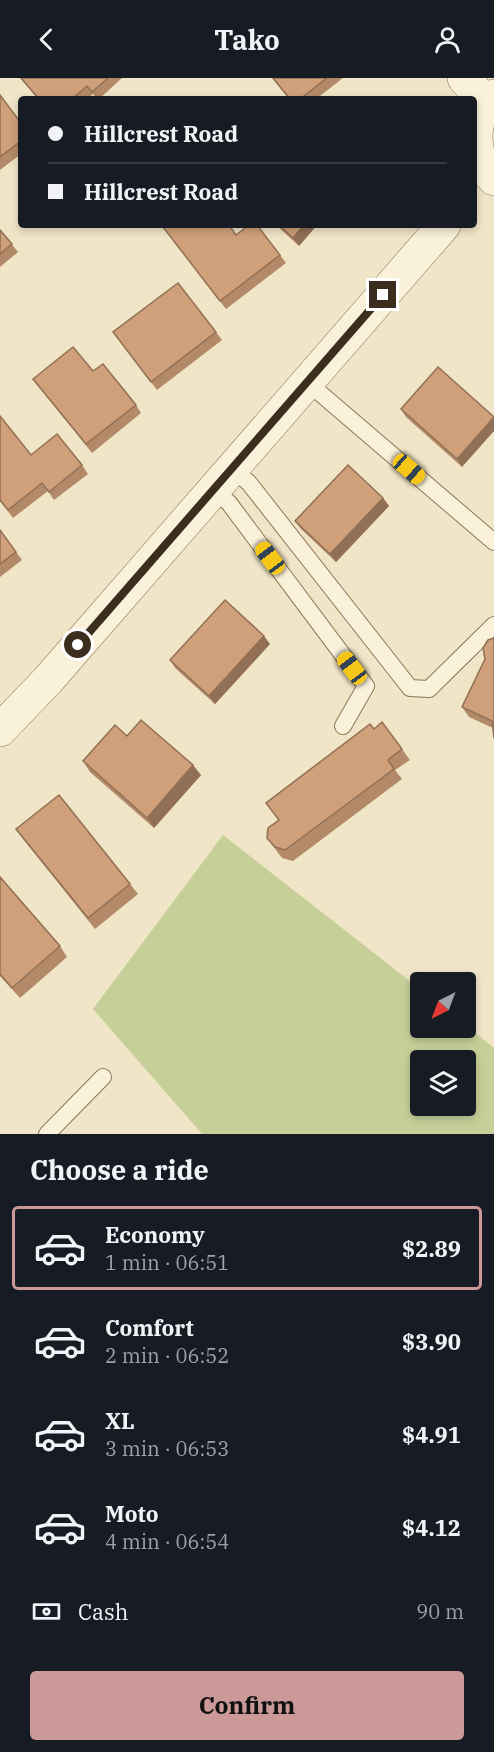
<!DOCTYPE html>
<html lang="en">
<head>
<meta charset="utf-8">
<style>
  body { margin:0; font-family:"IBM Plex Serif",serif; background:#20242c; color:#f1f3f6; height:100vh; display:flex; flex-direction:column; font-size:22px; white-space:nowrap }
  * { box-sizing:border-box; margin:0 }
  p { font-size:20px; color:#9ea1a6 }
  .icon { flex:none; width:33px; height:33px; fill:none; stroke:currentColor; stroke-width:2; stroke-linecap:round; stroke-linejoin:round }
  .map { position:relative; height:1056px; overflow:hidden }
  .panel { display:flex; flex-direction:column; background:#171b24; flex:1 }
  .panel>* { flex:none }
  .banner { position:absolute; left:18px; top:18px; width:459px; height:132px; border-radius:6px; box-shadow:0 3px 9px #0003; display:grid; align-content:center; height:132px; padding:0 30px; background:#171b24 }
  .needle { width:39px; rotate:222deg }
  .fabs { position:absolute; left:410px; top:894px; display:grid; gap:12px }
  .fabs a { display:grid; place-items:center; width:66px; height:66px; border-radius:6px; background:#171b24; box-shadow:0 3px 9px #0003; font-size:30px }
  .end { position:absolute; width:27px; height:27px; margin:-14px; border:8px solid #3c2e1f; background:#fff; box-shadow:0 0 0 3px #fff }
  .from { border-radius:50% }
  .car { position:absolute; width:18px; height:36px; margin:-18px -9px; border-radius:8px; box-shadow:0 0 4px 2px #0007; background:linear-gradient(#f5c518 24%,#345 0 40%,#f5c518 0 76%,#345 0 86%,#f5c518 0) }
  .banner b { display:flex; align-items:center; gap:21px; height:57px; font-size:22px }
  .banner b+b { border-top:2px solid #363941 }
  .banner i { width:15px; height:15px; background:#f1f3f6 }
  ul { padding:0; list-style:none }
  li { display:flex; align-items:center; gap:18px; height:84px; margin:0 12px 9px; padding:0 18px; border:3px solid transparent; border-radius:6px }
  li div { flex:1 }
  li b { display:block; font-size:22px }
  li em { font-style:normal; font-weight:700 }
  li.on { border-color:#c99 }
  li>.icon { width:54px; height:54px; stroke-width:1.5 }
  h2 { padding:0 30px; font-size:27px; line-height:72px }
  .pay { display:flex; align-items:center; gap:15px; height:66px; padding:0 30px; font-size:22px }
  .pay p { margin-inline-start:auto }
  .primary-button { display:flex; gap:12px; margin-top:auto; padding:12px 30px }
  .primary-button a { flex:1; height:69px; border-radius:6px; background:#c99; color:#111; font-size:24px; font-weight:700; line-height:69px; text-align:center }
  header { display:flex; justify-content:space-between; align-items:center; height:78px; padding:0 30px; background:#171b24; font-size:27px; font-weight:700 }
  .map>svg:first-child { display:block }
</style>
</head>
<body>
<header><svg class="icon" aria-label="back" viewBox="0 0 24 24"><path d="M15 5l-7 7 7 7"/></svg>Tako<svg class="icon" aria-label="person" viewBox="0 0 24 24"><circle cx="12" cy="8" r="4"/><path d="M4 21q1-7 8-7t8 7"/></svg></header>
<div class="map">
<svg width="494" height="1056" viewBox="0 0 494 1056">
  <rect width="100%" height="100%" fill="#f0e5c6"/>
  <!-- green -->
  <path fill="#c7cf99" fill-rule="evenodd" d="M 223,757 L 420,911 L 420,950 L 465,950 L 465,947 L 494,970 L 494,1056 L 202,1056 L 93,931 ZM 420,982 L 465,982 L 465,1028 L 420,1028 Z"/>
  <g fill="none" stroke-linecap="round" stroke-linejoin="round">
    <!-- service casing -->
    <g stroke="#8d765a" stroke-width="18">
      <g id="service">
        <path d="M 307,304 L 494,464"/>
        <path d="M 232,390 L 249,405 L 410,610 L 429,611 L 494,547"/>
        <path d="M 214,411 L 229,425 L 366,608 L 343,648"/>
        <path d="M 47,1056 L 103,999"/>
      </g>
    </g>
    <!-- minor casing -->
    <g stroke="#8d765a" stroke-width="34">
      <path id="minor" d="M 0,652 L 48,602 L 444,147"/>
    </g>
    <!-- tertiary casing -->
    <g stroke="#8d765a" stroke-width="34">
      <g id="tertiary">
        <path d="M 464,0 L 486,25"/>
        <path d="M 494,18 C 470,40 470,78 494,101"/>
      </g>
    </g>
    <!-- service -->
    <use href="#service" stroke="#faf1da" stroke-width="16"/>
    <!-- minor -->
    <use href="#minor" stroke="#faf1da" stroke-width="33"/>
    <!-- tertiary -->
    <use href="#tertiary" stroke="#faf1da" stroke-width="33"/>
  </g>
  <!-- wall -->
  <g fill="#b38a69">
    <path d="M 20,0 L 122,0 L 99,21 L 97,21 L 93,16 L 87,21 L 38,21 Z"/>
    <path d="M 272,0 L 343,0 L 316,21 L 289,21 Z"/>
    <path d="M 0,17 L 21,45 L 21,76 L 0,92 Z"/>
    <path d="M 276,147 L 317,147 L 299,168 Z"/>
    <path d="M 163,149 L 236,157 L 280,177 L 286,185 L 226,231 Z"/>
    <path d="M 0,152 L 18,174 L 0,189 Z"/>
    <path d="M 216,254 L 222,262 L 157,312 L 119,262 Z"/>
    <path d="M 438,289 L 462,389 L 406,339 L 401,331 Z"/>
    <path d="M 93,293 L 136,327 L 141,335 L 92,375 L 33,301 Z"/>
    <path d="M 0,338 L 31,377 L 82,387 L 88,396 L 54,422 L 48,413 L 13,440 L 0,423 Z"/>
    <path d="M 383,420 L 389,428 L 336,484 L 301,451 L 295,443 Z"/>
    <path d="M 0,452 L 22,482 L 0,499 Z"/>
    <path d="M 270,566 L 215,626 L 175,590 L 170,582 Z"/>
    <path d="M 485,581 L 493,650 L 469,639 L 462,629 Z"/>
    <path d="M 382,644 L 410,682 L 395,692 L 402,701 L 293,783 L 282,780 L 267,760 L 278,742 L 374,651 Z"/>
    <path d="M 127,658 L 201,697 L 154,750 L 90,694 L 83,683 Z"/>
    <path d="M 16,751 L 130,806 L 138,816 L 95,851 L 24,762 Z"/>
    <path d="M 0,799 L 60,868 L 67,879 L 20,920 L 0,898 Z"/>
  </g>
  <!-- shaded-wall -->
  <g fill="#927055">
    <path d="M 304,147 L 317,147 L 299,168 L 293,160 Z"/>
    <path d="M 494,339 L 494,353 L 462,389 L 457,381 Z"/>
    <path d="M 383,420 L 389,428 L 336,484 L 330,476 Z"/>
    <path d="M 264,558 L 270,566 L 215,626 L 209,618 Z"/>
    <path d="M 193,687 L 201,697 L 154,750 L 147,740 Z"/>
  </g>
  <!-- building -->
  <g fill="#d0a07a" stroke="#927055" stroke-width="1.5">
    <path d="M 21,0 L 108,0 L 92,14 L 87,8 L 72,21 L 39,21 Z"/>
    <path d="M 273,0 L 327,0 L 300,21 L 290,21 Z"/>
    <path d="M 0,17 L 21,45 L 21,63 L 0,79 Z"/>
    <path d="M 165,147 L 229,147 L 236,157 L 249,147 L 257,147 L 280,177 L 220,223 L 163,149 Z"/>
    <path d="M 279,147 L 304,147 L 293,160 Z"/>
    <path d="M 0,152 L 12,166 L 0,176 Z"/>
    <path d="M 178,205 L 216,254 L 151,304 L 113,254 Z"/>
    <path d="M 73,269 L 93,293 L 103,286 L 136,327 L 86,366 L 33,301 Z"/>
    <path d="M 438,289 L 494,339 L 457,381 L 401,331 Z"/>
    <path d="M 0,338 L 31,377 L 57,356 L 82,387 L 49,414 L 42,405 L 8,432 L 0,422 Z"/>
    <path d="M 348,387 L 383,420 L 330,476 L 295,443 Z"/>
    <path d="M 0,452 L 16,474 L 0,486 Z"/>
    <path d="M 225,522 L 264,558 L 209,618 L 170,582 Z"/>
    <path d="M 494,560 L 494,660 L 492,643 L 462,629 L 485,581 L 483,570 L 488,562 Z"/>
    <path d="M 141,642 L 193,687 L 147,740 L 83,683 L 115,647 L 127,658 Z"/>
    <path d="M 382,644 L 402,671 L 388,682 L 394,691 L 285,772 L 275,769 L 267,760 L 268,750 L 279,742 L 266,725 L 370,646 L 374,651 Z"/>
    <path d="M 59,717 L 130,806 L 88,840 L 16,751 Z"/>
    <path d="M 0,799 L 60,868 L 12,910 L 0,896 Z"/>
  </g>
  <g fill="none" stroke-linecap="round" stroke-linejoin="round">
    <!-- route -->
    <path stroke="#3c2e1f" stroke-width="8" d="M 78,567 L 383,217"/>
  </g>
</svg>
<div class="fabs">
<a><svg class="needle" viewBox="-14 -14 28 28"><path d="M0-13l5 13h-10z" fill="#e53935"/><path d="M0 13l5-13h-10z" fill="#9ea1a6"/></svg></a>
<a><svg class="icon" aria-label="layers" viewBox="0 0 24 24"><path d="M12 4l9 5-9 5-9-5zM3 14l9 5 9-5"/></svg></a>
</div>
<i class="end from" style="left:78px;top:567px"></i>
<i class="end" style="left:383px;top:217px"></i>
<i class="car" style="left:409px;top:391px;rotate:131deg"></i>
<i class="car" style="left:270px;top:480px;rotate:323deg"></i>
<i class="car" style="left:352px;top:590px;rotate:323deg"></i>
<div class="banner">
<b><i class="from"></i>Hillcrest Road</b>
<b><i></i>Hillcrest Road</b>
</div>
</div>
<section class="panel">
<h2>Choose a ride</h2>
<ul>
<li class="on"><svg class="icon" aria-label="car" viewBox="0 0 24 24"><path d="M5 17H2v-5l4-1 3-4h7l3 4 3 1v5h-3M9 17h6M6 11h13"/><circle cx="7" cy="17" r="2"/><circle cx="17" cy="17" r="2"/></svg><div><b>Economy</b><p>1 min · 06:51</p></div><em>$2.89</em></li>
<li><svg class="icon" aria-label="car" viewBox="0 0 24 24"><path d="M5 17H2v-5l4-1 3-4h7l3 4 3 1v5h-3M9 17h6M6 11h13"/><circle cx="7" cy="17" r="2"/><circle cx="17" cy="17" r="2"/></svg><div><b>Comfort</b><p>2 min · 06:52</p></div><em>$3.90</em></li>
<li><svg class="icon" aria-label="car" viewBox="0 0 24 24"><path d="M5 17H2v-5l4-1 3-4h7l3 4 3 1v5h-3M9 17h6M6 11h13"/><circle cx="7" cy="17" r="2"/><circle cx="17" cy="17" r="2"/></svg><div><b>XL</b><p>3 min · 06:53</p></div><em>$4.91</em></li>
<li><svg class="icon" aria-label="car" viewBox="0 0 24 24"><path d="M5 17H2v-5l4-1 3-4h7l3 4 3 1v5h-3M9 17h6M6 11h13"/><circle cx="7" cy="17" r="2"/><circle cx="17" cy="17" r="2"/></svg><div><b>Moto</b><p>4 min · 06:54</p></div><em>$4.12</em></li>
</ul>
<div class="pay"><svg class="icon" aria-label="cash" viewBox="0 0 24 24"><path d="M3 7h18v10H3z"/><circle cx="12" cy="12" r="2"/></svg>Cash<p>90 m</p></div>
<div class="primary-button"><a>Confirm</a></div>
</section>
</body>
</html>
